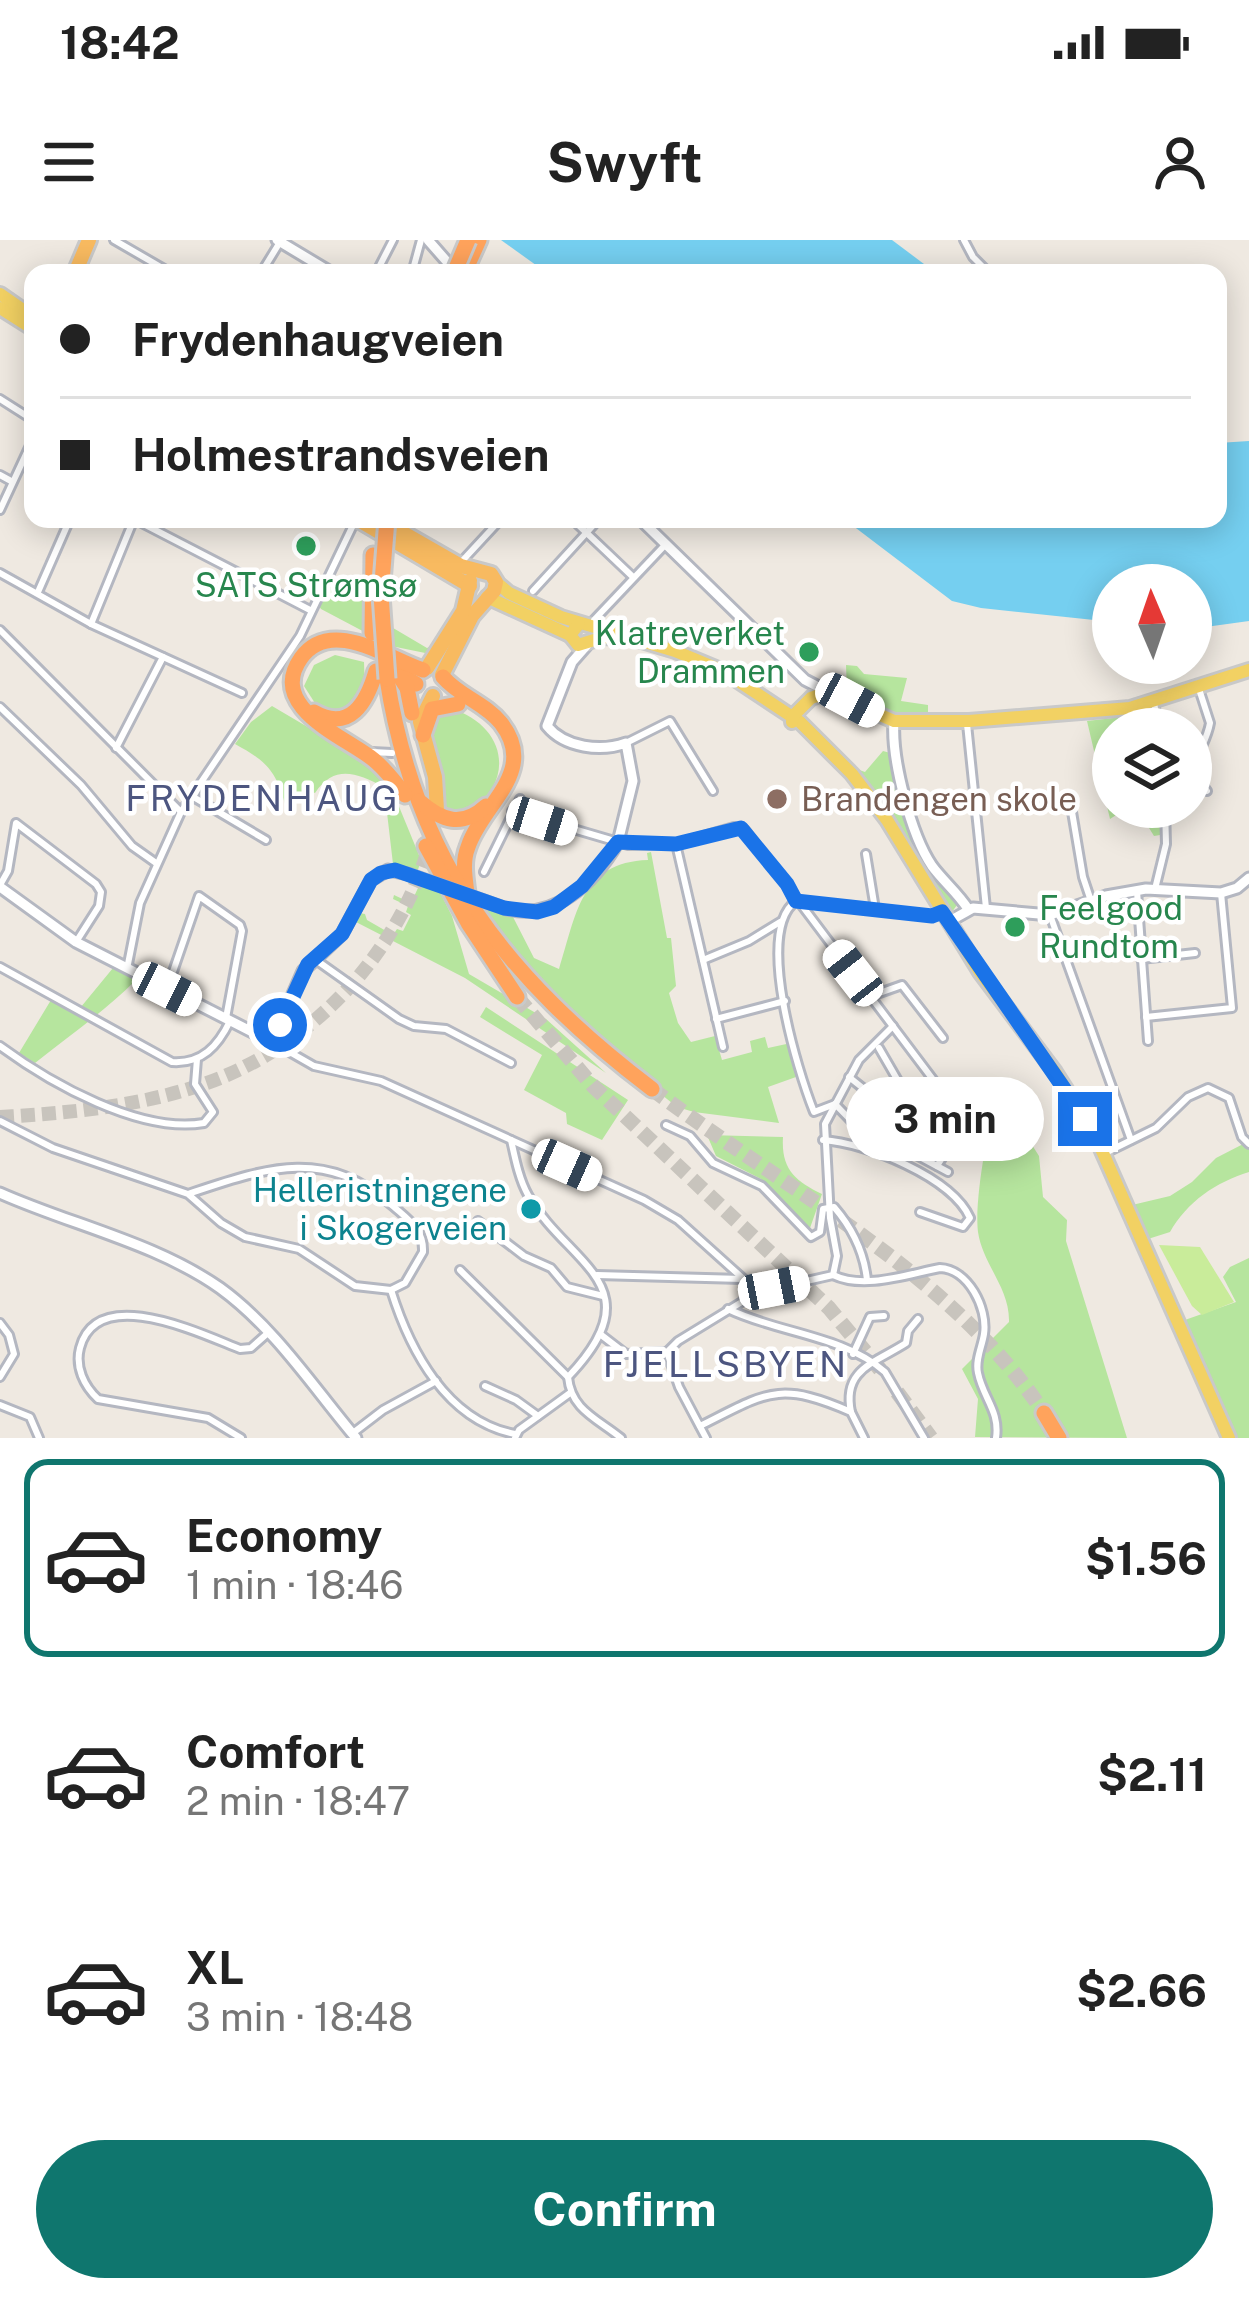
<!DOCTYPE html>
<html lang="en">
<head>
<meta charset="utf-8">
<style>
  body { margin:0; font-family:"Public Sans",sans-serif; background:#f6f6f6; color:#222; height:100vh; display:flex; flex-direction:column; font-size:45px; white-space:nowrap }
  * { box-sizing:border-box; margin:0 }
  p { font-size:39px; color:#767676 }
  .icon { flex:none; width:66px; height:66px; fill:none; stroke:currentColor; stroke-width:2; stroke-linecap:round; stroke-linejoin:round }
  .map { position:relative; height:1198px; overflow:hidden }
  .sheet { display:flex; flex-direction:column; background:#fff; flex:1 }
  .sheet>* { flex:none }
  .banner { position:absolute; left:24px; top:24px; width:1203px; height:264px; border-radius:24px; box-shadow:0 6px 30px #0003; display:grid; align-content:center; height:264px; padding:0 36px; background:#fff }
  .needle { width:78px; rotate:358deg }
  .fabs { position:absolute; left:1092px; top:324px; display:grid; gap:24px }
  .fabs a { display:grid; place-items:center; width:120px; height:120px; border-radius:50%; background:#fff; box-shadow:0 6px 30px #0003; font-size:60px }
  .end { position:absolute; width:54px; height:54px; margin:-27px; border:15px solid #1a73e8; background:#fff; box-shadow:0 0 0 6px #fff }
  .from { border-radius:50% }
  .bubble { position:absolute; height:84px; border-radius:42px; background:#fff; box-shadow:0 6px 30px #0003; font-size:39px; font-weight:700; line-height:84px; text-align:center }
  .car { position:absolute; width:36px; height:72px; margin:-36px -18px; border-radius:15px; box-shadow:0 0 9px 3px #0007; background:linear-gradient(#fff 24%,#345 0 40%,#fff 0 76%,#345 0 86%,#fff 0) }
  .banner b { display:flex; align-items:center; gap:42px; height:114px; font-size:45px }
  .banner b+b { border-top:3px solid #e0e0e0 }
  .banner i { width:30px; height:30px; background:#222 }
  ul { padding:21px 0 0; list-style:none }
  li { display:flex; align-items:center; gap:36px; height:198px; margin:0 24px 18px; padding:0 12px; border:6px solid transparent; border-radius:24px }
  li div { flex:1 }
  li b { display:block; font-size:45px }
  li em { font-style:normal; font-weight:700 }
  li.on { border-color:#0f766e }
  li>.icon { width:108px; height:108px; stroke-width:1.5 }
  .button { display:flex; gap:24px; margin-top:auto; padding:24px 36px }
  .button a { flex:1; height:138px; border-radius:72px; background:#0f766e; color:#fff; font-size:48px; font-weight:700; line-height:138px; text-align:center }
  .status { display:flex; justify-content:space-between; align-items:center; height:84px; padding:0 60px; background:#fff; direction:ltr }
  .status svg { height:33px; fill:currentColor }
  header { display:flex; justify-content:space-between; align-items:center; height:156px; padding:0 36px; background:#fff; font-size:54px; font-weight:700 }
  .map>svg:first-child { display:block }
</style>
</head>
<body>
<div class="status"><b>18:42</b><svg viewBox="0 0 49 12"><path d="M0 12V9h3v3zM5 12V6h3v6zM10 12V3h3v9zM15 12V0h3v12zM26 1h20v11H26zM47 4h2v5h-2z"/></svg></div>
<header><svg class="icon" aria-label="menu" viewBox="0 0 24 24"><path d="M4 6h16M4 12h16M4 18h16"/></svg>Swyft<svg class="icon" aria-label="person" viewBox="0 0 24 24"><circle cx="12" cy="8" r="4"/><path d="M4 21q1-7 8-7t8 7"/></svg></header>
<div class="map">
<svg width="1249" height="1198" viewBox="0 0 1249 1198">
  <rect width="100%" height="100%" fill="#efe9e1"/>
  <!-- green -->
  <g fill="#b6e59e">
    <path d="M 332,345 L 368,364 L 366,372 L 427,408 L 437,404 L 435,415 L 391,406 L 321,369 L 317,363 L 326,347 Z"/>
    <path d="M 335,415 L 364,422 L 365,452 L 343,474 L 320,471 L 304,446 L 314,425 Z"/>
    <path d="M 846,425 L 857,426 L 864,434 L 907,438 L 901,461 L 928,465 L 928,478 L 884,470 L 847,452 Z"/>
    <path d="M 272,466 L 379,529 L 391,547 L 421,620 L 417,633 L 393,624 L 384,547 C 356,533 335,524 315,553 L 309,551 L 286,567 C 276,531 268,522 235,504 L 251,482 Z"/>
    <path d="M 450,468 C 505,485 517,538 470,573 L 443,574 C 443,545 426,503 432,478 Z"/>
    <path d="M 1139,475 L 1153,484 L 1154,489 L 1113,489 L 1113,567 L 1162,567 L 1160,595 L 1154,596 L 1141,575 L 1127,568 L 1110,579 L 1087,481 Z"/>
    <path d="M 883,511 L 894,514 C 905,587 916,604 959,662 L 952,672 L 851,527 L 865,532 Z"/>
    <path d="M 651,612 L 667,698 L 671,698 L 676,746 L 669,753 L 678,783 L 691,802 L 715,796 L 722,820 L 752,812 L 750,801 L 765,797 L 768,808 L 791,803 L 796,837 L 768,847 L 779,883 L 694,872 L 677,867 L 657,851 L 656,841 C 627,816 593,796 566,771 C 534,741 505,704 482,667 L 513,677 L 534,718 L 559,729 C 576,676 580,622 648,620 L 647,613 Z"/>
    <path d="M 396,635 L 439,650 L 452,676 L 469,734 L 546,779 L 606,833 L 465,738 L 354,681 L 359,673 L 365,674 L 367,680 L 393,695 L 397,689 L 403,691 L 411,675 L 406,672 L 408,666 L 393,659 L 394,655 L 411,663 L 418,648 Z"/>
    <path d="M 113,728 L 136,740 C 104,772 70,795 35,823 L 19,813 L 51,760 L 76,773 Z"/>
    <path d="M 486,767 L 628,860 L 602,900 L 567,884 L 566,873 L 524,850 L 542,815 L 480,777 Z"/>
    <path d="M 997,850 L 1039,916 L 1043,957 L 1067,980 L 1066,1001 L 1127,1198 L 975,1197 L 978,1159 L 962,1129 L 1009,1082 C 1010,1048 983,1025 978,992 C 974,958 989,885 997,850 Z"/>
    <path d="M 707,895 L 783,897 C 781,929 795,941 822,954 L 810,988 L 761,939 L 716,916 Z"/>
    <path d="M 1249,901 L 1249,932 C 1216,942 1187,962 1170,992 L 1148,999 L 1132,965 L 1170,956 L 1192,942 L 1216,918 Z"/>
    <path d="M 1249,1018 L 1249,1198 L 1234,1198 L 1182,1081 L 1236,1062 L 1223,1037 L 1230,1027 Z"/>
  </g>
  <!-- pitch -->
  <path fill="#c9ec9a" d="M 1159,1005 L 1200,1007 L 1234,1062 L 1202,1075 L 1192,1066 Z"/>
  <!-- water -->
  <g fill="#75cff0">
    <path d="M 501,0 L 892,0 L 936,33 L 547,33 Z"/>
    <path d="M 1249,201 L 1249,381 L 1191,389 L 1191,345 L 1113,345 L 1113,382 L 981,368 L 952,361 L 844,279 L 1218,279 L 1218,203 Z"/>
  </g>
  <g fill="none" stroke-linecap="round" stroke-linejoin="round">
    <!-- trunk-tunnel -->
    <path stroke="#c8c4bd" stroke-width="14" stroke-dasharray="14 7" stroke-linecap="butt" d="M 0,877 C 68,873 136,867 201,845 C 309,809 397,716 429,607"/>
    <!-- motorway-tunnel -->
    <g stroke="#c8c4bd" stroke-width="15" stroke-dasharray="15 8" stroke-linecap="butt">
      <path d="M 517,757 L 593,846 L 829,1068 L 883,1133"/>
      <path d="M 652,849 C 785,949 951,1033 1044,1173"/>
      <path d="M 897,1152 L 931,1198"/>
    </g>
    <!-- minor casing -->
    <g stroke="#b4b7c1" stroke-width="12">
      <g id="minor">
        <path d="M 114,0 L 171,33"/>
        <path d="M 964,0 L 973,17 L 989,33"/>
        <path d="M 261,33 L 280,2"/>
        <path d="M 376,33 L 393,0"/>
        <path d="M 412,33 L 421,0"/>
        <path d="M 0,159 L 33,180"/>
        <path d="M 0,235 L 11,241"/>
        <path d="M 0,270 L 33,199"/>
        <path d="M 572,279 L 633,337"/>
        <path d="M 464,319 L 501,279"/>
        <path d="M 0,333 L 91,384 L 242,453"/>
        <path d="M 533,351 L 599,279"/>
        <path d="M 38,352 L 70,279"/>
        <path d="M 594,380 L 666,304"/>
        <path d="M 91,384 L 134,279 L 310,370"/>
        <path d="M 0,390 L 181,572"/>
        <path d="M 1199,449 L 1210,483 C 1205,512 1183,521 1207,551"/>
        <path d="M 1154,463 L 1159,489"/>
        <path d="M 0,467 L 81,545 L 132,606 L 156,623"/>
        <path d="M 967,484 L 986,668"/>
        <path d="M 626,503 L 670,481 L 713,551"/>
        <path d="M 116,508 L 163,417"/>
        <path d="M 372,512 L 392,513"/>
        <path d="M 190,555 L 266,600"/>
        <path d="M 1070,560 L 1083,637 L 1091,661"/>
        <path d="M 512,571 L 628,605 L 676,604 L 734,587 L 745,590 L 965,882 L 937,926"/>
        <path d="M 676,604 L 723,807"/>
        <path d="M 866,614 L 875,669"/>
        <path d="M 484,632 L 520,559"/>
        <path d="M 0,645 L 8,631 L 16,583 L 96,644 L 101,652 L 99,666 L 76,702"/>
        <path d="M 1155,649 L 1166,604 L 1165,567"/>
        <path d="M 1137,651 L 1148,801"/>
        <path d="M 796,661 C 754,691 798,832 814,872 L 835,864"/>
        <path d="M 796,661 L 932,676 L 941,672"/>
        <path d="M 1050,675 L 1131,900"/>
        <path d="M 1141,719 L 1195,713"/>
        <path d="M 316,720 L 399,779 L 414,786 L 446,789 L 511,823"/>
        <path d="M 703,720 L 749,701 L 780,682"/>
        <path d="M 0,727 L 172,822 C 202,824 218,806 230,781"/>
        <path d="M 127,729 L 140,663 L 181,572 L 300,396 L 356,279"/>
        <path d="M 167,749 L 199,656 L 240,685 L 242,691 L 226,778"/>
        <path d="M 871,756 L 902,745 L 943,798"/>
        <path d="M 1146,777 L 1232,768 L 1221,653"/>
        <path d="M 716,779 L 785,761"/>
        <path d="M 272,802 L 314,826 L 381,841 L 644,960 L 678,980 L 758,1052"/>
        <path d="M 0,806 C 50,843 140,894 204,883 L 213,872 L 195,844 L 197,819"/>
        <path d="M 849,837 L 879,861 L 901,846 L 879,808"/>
        <path d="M 835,864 L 864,894 L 907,910 L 948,932"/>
        <path d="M 0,881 L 53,908 L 188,954 L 221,983 L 245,997 L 299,1009 L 355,1046 L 391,1050 L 405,1043 L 423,1012 C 424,990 409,980 394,967 C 325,906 266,928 188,954"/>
        <path d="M 666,885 L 690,896 L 713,923 L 762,946 L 811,997 L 820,992 L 823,969 L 834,967 C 853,989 864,1012 867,1040"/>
        <path d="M 511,900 C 515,918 519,939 528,955 C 567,1025 657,1044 568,1137 C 571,1170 598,1179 621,1198"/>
        <path d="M 823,900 C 866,903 952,937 970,978 L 963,987 L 920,972"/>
        <path d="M 1103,914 L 1156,888 L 1188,857 L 1208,848 L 1229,858 L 1242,897 L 1249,904"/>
        <path d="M 478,981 L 524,1016 L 551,1028 L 567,1047 L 603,1056"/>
        <path d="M 460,1030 L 568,1137"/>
        <path d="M 597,1035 L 742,1039"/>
        <path d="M 833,1035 C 864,1050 908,1034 940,1028 C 968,1029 988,1068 984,1094 C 982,1107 975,1120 978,1133 C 983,1158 1000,1171 996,1198"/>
        <path d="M 391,1050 C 410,1111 447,1181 515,1194"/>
        <path d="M 728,1069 C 777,1093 843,1095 885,1132 L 924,1198"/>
        <path d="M 0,1083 L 9,1095 L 14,1114 L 0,1137"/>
        <path d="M 600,1094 L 626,1114 L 667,1112 L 678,1101 L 758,1052 L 833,1035 L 837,1016 L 830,978 L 825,884 L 859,820 L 893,786"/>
        <path d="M 667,1112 L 679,1147 L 706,1198"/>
        <path d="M 853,1114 L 870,1077 L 884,1076"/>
        <path d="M 485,1146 L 516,1160 L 538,1176"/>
        <path d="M 0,1165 L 30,1177 L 39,1198"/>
        <path d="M 851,1172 C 842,1129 875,1123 906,1103 L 908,1091 L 918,1079"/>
        <path d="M 700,1186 C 766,1153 778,1140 851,1172 L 864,1198"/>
        <path d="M 353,1193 L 383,1170 L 436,1141"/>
        <path d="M 241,1198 L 208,1178 L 98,1159 C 84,1146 75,1127 80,1108 C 97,1043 201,1094 240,1109 L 251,1108 L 269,1092"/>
        <path d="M 515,1198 L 519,1190 L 570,1153"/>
      </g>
    </g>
    <!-- tertiary casing -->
    <g stroke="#b4b7c1" stroke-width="15">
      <path id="tertiary" d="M 587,405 L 572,422 L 547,486 C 565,508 601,512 626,503 L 633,541 L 618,602"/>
    </g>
    <!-- secondary casing -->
    <g stroke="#b4b7c1" stroke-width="15">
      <g id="secondary">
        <path d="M 277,0 L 332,33"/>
        <path d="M 428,0 L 456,32"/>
        <path d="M 640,279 L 805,440 L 828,452"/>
        <path d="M 894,481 C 891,519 911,595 932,626 C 943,641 958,653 968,669"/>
        <path d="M 0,647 L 76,702 L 272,802 L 303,731 L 342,694 L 371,640 L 388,630 L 408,634"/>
        <path d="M 504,668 C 553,683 595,642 618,602"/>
        <path d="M 948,682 L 973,668 L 1050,675 L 1106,656 L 1146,649 L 1221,653 L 1237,648 L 1249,638"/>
        <path d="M 0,953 C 72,985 156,1003 220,1048 C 275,1088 313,1147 356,1198"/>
      </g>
    </g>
    <!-- primary casing -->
    <g stroke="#c9c9c9" stroke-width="18">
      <g id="primary">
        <path d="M 0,54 L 33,77"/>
        <path d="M 0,68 L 33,89"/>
        <path d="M 496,342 L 509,353 L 561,377 L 675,411 L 723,431 L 800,482 L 852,534 L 887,580 L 980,732 L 1055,832 L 1095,895 L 1229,1198"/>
        <path d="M 487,357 L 570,395"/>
        <path d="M 579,384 L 570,395 L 578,405 L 604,397 L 618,398"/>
        <path d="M 792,482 L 793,476 L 811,458 L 828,452 L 894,481 L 969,481 L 1130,468 L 1249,430"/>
      </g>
    </g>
    <!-- trunk casing -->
    <g stroke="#c9c9c9" stroke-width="20">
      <g id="trunk">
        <path d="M 75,33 L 89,0"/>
        <path d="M 357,279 L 470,346"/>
        <path d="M 379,279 L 461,326 L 491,334 L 496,342 L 494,351 L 472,376 L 442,435"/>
        <path d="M 427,428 L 463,371 L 470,341"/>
        <path d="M 433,456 L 420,482 L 435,537 L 437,570"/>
      </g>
    </g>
    <!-- motorway casing -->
    <g stroke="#c9c9c9" stroke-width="21">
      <g id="motorway">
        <path d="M 464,33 L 479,0"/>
        <path d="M 372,393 L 373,315"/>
        <path d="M 388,427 L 416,444"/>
        <path d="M 400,437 L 407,448 L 412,473"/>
        <path d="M 443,437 C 459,456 485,463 501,483 C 539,532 482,564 468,607 C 462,622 465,637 467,653"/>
        <path d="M 387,439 C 416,624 506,738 652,849"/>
        <path d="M 314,472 C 350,493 367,462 376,431"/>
        <path d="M 423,495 L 432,469 L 458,464"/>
        <path d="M 405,555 C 396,543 386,530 374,520 C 346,497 266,468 301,418 C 331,376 389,419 423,430"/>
        <path d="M 419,561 C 442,581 462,588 486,566"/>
        <path d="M 426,606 L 468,683 L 517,757"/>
        <path d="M 1044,1173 L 1059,1198"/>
      </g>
    </g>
    <!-- minor -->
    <use href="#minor" stroke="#fff" stroke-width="6"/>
    <!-- tertiary -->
    <use href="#tertiary" stroke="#fff" stroke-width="9"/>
    <!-- secondary -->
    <use href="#secondary" stroke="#fff" stroke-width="9"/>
    <!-- primary -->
    <use href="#primary" stroke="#f2d163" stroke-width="12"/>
    <!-- trunk -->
    <use href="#trunk" stroke="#f8ba60" stroke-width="14"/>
    <!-- motorway -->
    <use href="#motorway" stroke="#ffa35c" stroke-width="15"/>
    <!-- secondary-bridge casing -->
    <g stroke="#b4b7c1" stroke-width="15" stroke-linecap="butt">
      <path id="secondary-bridge" d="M 408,634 L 504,668"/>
    </g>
    <!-- motorway-bridge casing -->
    <g stroke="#c9c9c9" stroke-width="21" stroke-linecap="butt">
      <g id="motorway-bridge">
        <path d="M 454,33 L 468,0"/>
        <path d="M 387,439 L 381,355 L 387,279"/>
      </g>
    </g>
    <!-- secondary-bridge -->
    <use href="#secondary-bridge" stroke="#fff" stroke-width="9"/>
    <!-- motorway-bridge -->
    <use href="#motorway-bridge" stroke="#ffa35c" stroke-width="15"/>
  </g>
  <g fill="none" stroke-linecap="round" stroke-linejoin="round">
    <!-- route -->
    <path stroke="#1a73e8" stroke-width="15" d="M 280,785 L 308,724 L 342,694 L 371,640 L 381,633 L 395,630 L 504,668 L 537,672 L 554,667 L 582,646 L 618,602 L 676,604 L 741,588 L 787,644 L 796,661 L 932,676 L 942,672 L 1085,879"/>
  </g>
  <!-- markers -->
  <g fill="#2e9e5b" stroke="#fff" stroke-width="4.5">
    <circle cx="306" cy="306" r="12"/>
    <circle cx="809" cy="412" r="12"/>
    <circle cx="1015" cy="687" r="12"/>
  </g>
  <circle fill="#8d6e63" stroke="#fff" stroke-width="4.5" cx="777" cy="559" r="12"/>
  <circle fill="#0f9aa8" stroke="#fff" stroke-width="4.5" cx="531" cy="969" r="12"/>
  <g text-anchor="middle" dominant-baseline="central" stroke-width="9" stroke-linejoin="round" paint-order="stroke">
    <!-- leisure labels -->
    <g font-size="33" fill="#27864d" stroke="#fff">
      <text x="306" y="345">SATS Strømsø</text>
      <text x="785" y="393" text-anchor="end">Klatreverket<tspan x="785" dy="38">Drammen</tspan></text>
      <text x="1039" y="668" text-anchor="start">Feelgood<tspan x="1039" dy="38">Rundtom</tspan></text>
    </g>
    <!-- education labels -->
    <g font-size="33" fill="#785e54" stroke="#fff" text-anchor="start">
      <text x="801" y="559">Brandengen skole</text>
    </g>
    <!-- culture labels -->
    <g font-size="33" fill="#0d838f" stroke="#fff" text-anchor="end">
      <text x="507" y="950">Helleristningene<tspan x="507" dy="38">i Skogerveien</tspan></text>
    </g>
    <!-- neighbourhood labels -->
    <g font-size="36" letter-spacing="3" fill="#4d5680" stroke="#fff">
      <text x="263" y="558">FRYDENHAUG</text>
      <text x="726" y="1124">FJELLSBYEN</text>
    </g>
  </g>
</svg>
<div class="fabs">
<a><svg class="needle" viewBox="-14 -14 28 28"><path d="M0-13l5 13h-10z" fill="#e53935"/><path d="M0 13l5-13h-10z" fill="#767676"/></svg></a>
<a><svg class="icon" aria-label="layers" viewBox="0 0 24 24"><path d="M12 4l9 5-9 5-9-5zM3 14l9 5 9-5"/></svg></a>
</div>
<i class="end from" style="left:280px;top:785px"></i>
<i class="end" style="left:1085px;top:879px"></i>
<div class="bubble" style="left:846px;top:837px;width:198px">3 min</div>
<i class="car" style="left:850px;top:460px;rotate:118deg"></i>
<i class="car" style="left:542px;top:581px;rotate:108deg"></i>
<i class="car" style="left:853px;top:733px;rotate:322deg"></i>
<i class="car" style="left:167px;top:749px;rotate:117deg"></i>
<i class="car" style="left:567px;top:925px;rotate:114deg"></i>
<i class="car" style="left:774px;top:1048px;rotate:79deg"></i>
<div class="banner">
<b><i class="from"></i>Frydenhaugveien</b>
<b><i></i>Holmestrandsveien</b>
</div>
</div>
<section class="sheet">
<ul>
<li class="on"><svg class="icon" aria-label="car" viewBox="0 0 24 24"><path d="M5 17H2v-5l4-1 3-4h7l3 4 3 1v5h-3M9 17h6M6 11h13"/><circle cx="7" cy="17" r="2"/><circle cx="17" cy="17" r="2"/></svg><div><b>Economy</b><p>1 min · 18:46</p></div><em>$1.56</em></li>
<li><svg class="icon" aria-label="car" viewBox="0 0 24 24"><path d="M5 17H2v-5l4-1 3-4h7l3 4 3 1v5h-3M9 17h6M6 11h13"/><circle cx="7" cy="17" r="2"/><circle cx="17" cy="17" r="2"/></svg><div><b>Comfort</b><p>2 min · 18:47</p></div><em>$2.11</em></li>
<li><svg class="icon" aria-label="car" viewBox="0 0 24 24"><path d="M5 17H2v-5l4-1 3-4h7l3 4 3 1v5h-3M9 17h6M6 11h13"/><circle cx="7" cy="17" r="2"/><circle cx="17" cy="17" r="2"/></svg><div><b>XL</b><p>3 min · 18:48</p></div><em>$2.66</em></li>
</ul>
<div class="button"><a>Confirm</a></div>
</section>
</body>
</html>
